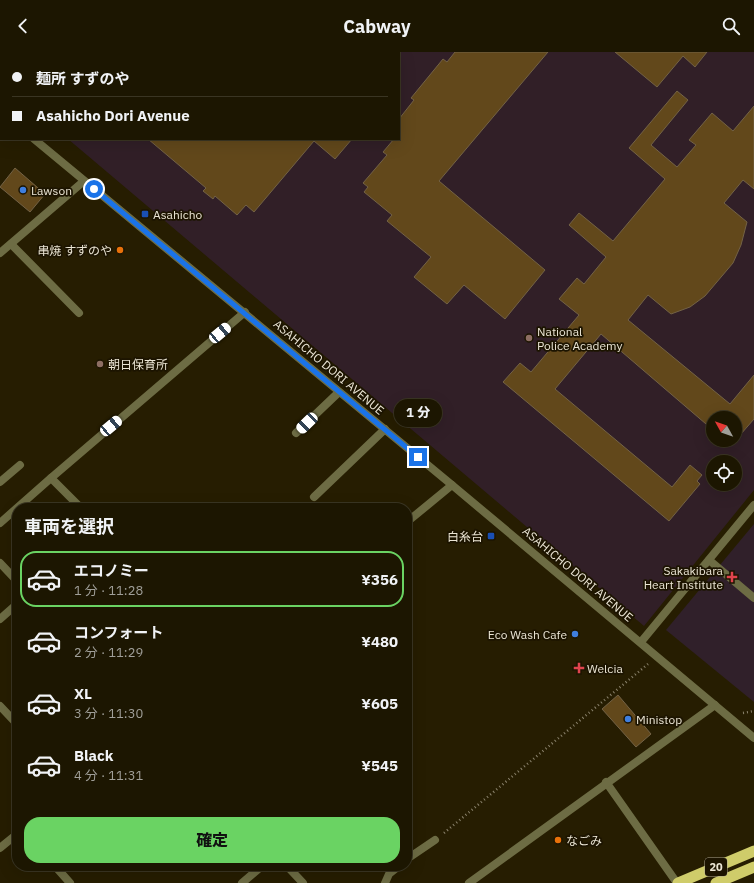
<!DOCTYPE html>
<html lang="ja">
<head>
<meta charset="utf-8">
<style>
  body { margin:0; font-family:"IBM Plex Sans","Noto Sans JP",sans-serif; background:#251f0b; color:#f1f3f6; height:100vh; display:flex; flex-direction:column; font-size:15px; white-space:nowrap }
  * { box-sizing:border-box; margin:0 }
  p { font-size:13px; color:#a09f99 }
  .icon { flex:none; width:22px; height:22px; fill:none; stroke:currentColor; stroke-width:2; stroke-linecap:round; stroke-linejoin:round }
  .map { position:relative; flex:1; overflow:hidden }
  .sheet { position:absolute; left:12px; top:451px; width:400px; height:368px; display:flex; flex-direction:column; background:#1c1601; border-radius:16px; box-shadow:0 4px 16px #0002,0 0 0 1px #3a3523 }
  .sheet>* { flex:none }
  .banner { position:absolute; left:0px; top:0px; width:400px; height:88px; box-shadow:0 4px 16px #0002,0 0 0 1px #3a3523; display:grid; align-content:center; height:88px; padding:0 12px; background:#1c1601 }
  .needle { width:26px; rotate:310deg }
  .tools { position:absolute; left:706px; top:359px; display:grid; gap:8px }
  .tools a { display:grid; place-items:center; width:36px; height:36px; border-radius:50%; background:#1c1601; box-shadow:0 4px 16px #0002,0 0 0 1px #3a3523; font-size:20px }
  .end { position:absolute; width:18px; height:18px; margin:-9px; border:5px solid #1a73e8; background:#fff; box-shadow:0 0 0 2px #fff }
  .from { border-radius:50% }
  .bubble { position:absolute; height:28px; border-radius:14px; background:#1c1601; box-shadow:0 4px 16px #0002,0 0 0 1px #3a3523; font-size:13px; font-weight:800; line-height:28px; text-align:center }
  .car { position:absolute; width:12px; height:24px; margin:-12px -6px; border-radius:5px; box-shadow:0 0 3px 1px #0007; background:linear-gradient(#fff 24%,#345 0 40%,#fff 0 76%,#345 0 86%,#fff 0) }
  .banner b { display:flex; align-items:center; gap:14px; height:38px; font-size:15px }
  .banner b+b { border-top:1px solid #3a3523 }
  .banner i { width:10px; height:10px; background:#f1f3f6 }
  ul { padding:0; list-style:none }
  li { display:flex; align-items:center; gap:12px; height:56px; margin:0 8px 6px; padding:0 4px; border:2px solid transparent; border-radius:16px }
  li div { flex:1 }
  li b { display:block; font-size:15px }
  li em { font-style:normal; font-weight:800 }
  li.selected { border-color:#6ad363 }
  li>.icon { width:36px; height:36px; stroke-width:1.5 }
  h2 { padding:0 12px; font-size:18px; line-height:48px }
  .cta { display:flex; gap:8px; margin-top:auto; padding:8px 12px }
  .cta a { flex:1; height:46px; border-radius:16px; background:#6ad363; color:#111; font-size:16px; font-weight:800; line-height:46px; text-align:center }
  header { display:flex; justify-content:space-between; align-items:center; height:52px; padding:0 12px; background:#1c1601; font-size:18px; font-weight:800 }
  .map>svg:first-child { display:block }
</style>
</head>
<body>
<header><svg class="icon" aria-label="back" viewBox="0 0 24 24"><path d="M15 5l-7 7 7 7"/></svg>Cabway<svg class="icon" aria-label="search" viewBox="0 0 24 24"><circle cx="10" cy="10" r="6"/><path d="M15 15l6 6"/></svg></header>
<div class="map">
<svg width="754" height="831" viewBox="0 0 754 831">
  <rect width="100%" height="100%" fill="#261d01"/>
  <!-- education -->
  <path fill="#311f27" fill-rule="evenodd" d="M 0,0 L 754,0 L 754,438 L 644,574 L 68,87 L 399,87 L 399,1 L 1,1 L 1,30 ZM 713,366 L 735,366 L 735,388 L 713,388 ZM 713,410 L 735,410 L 735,432 L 713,432 Z"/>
  <!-- medical -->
  <path fill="#30202a" d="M 754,472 L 754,650 L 666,578 Z"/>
  <!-- building -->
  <g fill="#62481b" stroke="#736246">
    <path d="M 455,0 L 548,0 L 439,129 L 545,218 L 505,267 L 464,233 L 447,252 L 414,225 L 431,205 L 387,169 L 392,163 L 364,140 L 368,135 L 363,131 L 387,103 L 383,100 L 394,87 L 399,87 L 399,67 L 414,48 L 411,46 L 443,7 L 447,10 Z"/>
    <path d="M 615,0 L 707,0 L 695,15 L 683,4 L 657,35 Z"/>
    <path d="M 677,39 L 688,48 L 651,93 L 677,115 L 696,93 L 689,88 L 712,61 L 733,79 L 754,54 L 754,137 L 743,128 L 724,151 L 747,170 L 741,193 L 733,211 L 705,244 L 690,255 L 671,262 L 648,243 L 628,268 L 730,352 L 754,323 L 754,367 L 734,390 L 731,388 L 735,388 L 735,366 L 713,366 L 713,378 L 601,282 L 555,337 L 672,435 L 690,413 L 702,423 L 697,429 L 700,432 L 669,469 L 503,330 L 520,311 L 531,320 L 579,263 L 559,247 L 577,226 L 584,232 L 606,205 L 569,173 L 579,161 L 613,189 L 665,127 L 629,96 Z"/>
    <path d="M 148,87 L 352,87 L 335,107 L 314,89 L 254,160 L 246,153 L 237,163 L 215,144 L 213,147 L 203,139 L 206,136 Z"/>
    <path d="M 15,116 L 45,142 L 30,160 L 0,135 Z"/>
    <path d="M 618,643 L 651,682 L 636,695 L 602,657 Z"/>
  </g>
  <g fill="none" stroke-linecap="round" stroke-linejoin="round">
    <!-- path -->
    <g stroke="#8b836d" stroke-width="2.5" stroke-dasharray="1 3" stroke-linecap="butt">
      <path d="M 743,661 L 754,659"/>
      <path d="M 444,781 L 648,612"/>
    </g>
    <!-- service -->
    <g stroke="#6d6c44" stroke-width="8">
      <path d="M 296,381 L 339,340"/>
      <path d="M 0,430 L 20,413"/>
      <path d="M 314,445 L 385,377"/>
      <path d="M 709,508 L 754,546"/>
      <path d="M 606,730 L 677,831"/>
      <path d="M 407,807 L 435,788"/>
      <path d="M 242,831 L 262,814"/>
      <path d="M 385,831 L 389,822 L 399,814"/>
    </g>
    <!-- minor -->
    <g stroke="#6d6c44" stroke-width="8">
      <path d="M 11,192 L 79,261"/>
      <path d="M 0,201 L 84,129"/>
      <path d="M 51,426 L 81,456"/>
      <path d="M 407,470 L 452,433"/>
      <path d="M 0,471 L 51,426 L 245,260"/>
      <path d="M 0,511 L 17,529"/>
      <path d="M 0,567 L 17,552"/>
      <path d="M 0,654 L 17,672"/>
      <path d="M 0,796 L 17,782"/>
      <path d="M 55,814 L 70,831"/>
      <path d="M 287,814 L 303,831"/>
      <path d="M 469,831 L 715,653"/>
    </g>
    <!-- tertiary -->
    <g stroke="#6d6c44" stroke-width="8">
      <path d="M 0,59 L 1,60"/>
      <path d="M 34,87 L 452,433 L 754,686"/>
      <path d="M 641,590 L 754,453"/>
    </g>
    <!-- trunk -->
    <g stroke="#cfcc6a" stroke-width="11">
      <path d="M 678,831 L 754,799"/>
      <path d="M 716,831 L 754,815"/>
    </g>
  </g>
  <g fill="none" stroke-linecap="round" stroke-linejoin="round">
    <!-- route -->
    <path stroke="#1a73e8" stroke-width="5" d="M 94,137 L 418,405"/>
  </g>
  <!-- markers -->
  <g fill="#3f7fe0" stroke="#1c1400" stroke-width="1.5">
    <circle cx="23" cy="138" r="4"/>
    <circle cx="575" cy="582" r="4"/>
    <circle cx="628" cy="667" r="4"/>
  </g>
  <g fill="#1a4fb4" stroke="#1c1400" stroke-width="1.5">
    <rect x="141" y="158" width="8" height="8" rx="2"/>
    <rect x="487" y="480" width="8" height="8" rx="2"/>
  </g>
  <g fill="#e8710a" stroke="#1c1400" stroke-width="1.5">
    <circle cx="120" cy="198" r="4"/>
    <circle cx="558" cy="788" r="4"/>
  </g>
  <g fill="#8d6e63" stroke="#1c1400" stroke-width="1.5">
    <circle cx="529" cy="286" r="4"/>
    <circle cx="100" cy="312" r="4"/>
  </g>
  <g fill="#e0444e" stroke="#1c1400" stroke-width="1.5">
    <path d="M730 519h4v4h4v4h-4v4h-4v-4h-4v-4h4z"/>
    <path d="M577 610h4v4h4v4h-4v4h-4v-4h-4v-4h4z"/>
  </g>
  <g text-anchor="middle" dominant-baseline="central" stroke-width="3.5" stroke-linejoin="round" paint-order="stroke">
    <!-- shield labels -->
    <rect fill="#1c1400" stroke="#ada694" stroke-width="1" x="705" y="806" width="22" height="18" rx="3"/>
    <g font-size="11" font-weight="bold" fill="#ebe5d4">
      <text x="716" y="815">20</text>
    </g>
    <!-- poi labels -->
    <g font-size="12" fill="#ebe5d4" stroke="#1c1400" text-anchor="start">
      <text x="31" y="138">Lawson</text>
      <text x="153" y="162">Asahicho</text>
      <text x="112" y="198" text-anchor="end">串焼 すずのや</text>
      <text x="537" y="279">National<tspan x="537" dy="14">Police Academy</tspan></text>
      <text x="108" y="312">朝日保育所</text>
      <text x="483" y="484" text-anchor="end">白糸台</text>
      <text x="723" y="518" text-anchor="end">Sakakibara<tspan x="723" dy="14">Heart Institute</tspan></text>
      <text x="567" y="582" text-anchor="end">Eco Wash Cafe</text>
      <text x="587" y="616">Welcia</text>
      <text x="636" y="667">Ministop</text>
      <text x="566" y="788">なごみ</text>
    </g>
    <!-- street labels -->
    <g font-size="12" fill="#ebe5d4" stroke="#1c1400">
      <text transform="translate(329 315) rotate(40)">ASAHICHO DORI AVENUE</text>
      <text transform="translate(578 522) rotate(40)">ASAHICHO DORI AVENUE</text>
    </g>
  </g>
</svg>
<div class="tools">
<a><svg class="needle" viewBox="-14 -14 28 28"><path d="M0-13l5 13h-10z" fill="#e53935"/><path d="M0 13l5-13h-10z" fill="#a09f99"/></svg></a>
<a><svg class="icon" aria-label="locate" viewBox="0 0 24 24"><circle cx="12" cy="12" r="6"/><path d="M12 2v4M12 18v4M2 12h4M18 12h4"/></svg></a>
</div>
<i class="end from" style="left:94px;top:137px"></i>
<i class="end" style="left:418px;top:405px"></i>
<div class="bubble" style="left:394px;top:347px;width:48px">1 分</div>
<i class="car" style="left:220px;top:281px;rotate:50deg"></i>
<i class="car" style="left:307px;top:371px;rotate:226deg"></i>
<i class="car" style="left:111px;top:374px;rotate:50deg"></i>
<div class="banner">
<b><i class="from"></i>麺所 すずのや</b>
<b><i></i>Asahicho Dori Avenue</b>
</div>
<section class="sheet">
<h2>車両を選択</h2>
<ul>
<li class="selected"><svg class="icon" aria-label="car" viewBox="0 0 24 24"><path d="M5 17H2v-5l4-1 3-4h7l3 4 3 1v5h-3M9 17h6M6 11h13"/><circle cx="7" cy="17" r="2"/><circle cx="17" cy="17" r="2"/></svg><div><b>エコノミー</b><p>1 分 · 11:28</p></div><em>¥356</em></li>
<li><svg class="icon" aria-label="car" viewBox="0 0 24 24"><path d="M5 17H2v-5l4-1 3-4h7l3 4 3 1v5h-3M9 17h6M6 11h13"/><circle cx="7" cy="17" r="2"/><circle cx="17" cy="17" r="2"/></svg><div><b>コンフォート</b><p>2 分 · 11:29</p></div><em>¥480</em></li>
<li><svg class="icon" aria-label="car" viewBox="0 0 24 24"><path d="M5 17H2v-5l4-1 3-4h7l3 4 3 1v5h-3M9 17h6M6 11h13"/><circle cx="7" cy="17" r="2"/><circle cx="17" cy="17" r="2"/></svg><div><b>XL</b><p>3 分 · 11:30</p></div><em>¥605</em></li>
<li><svg class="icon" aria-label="car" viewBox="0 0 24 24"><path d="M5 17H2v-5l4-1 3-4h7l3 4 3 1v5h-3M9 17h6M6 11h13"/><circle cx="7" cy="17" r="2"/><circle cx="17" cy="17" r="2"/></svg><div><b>Black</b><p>4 分 · 11:31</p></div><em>¥545</em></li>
</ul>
<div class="cta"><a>確定</a></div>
</section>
</div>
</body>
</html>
